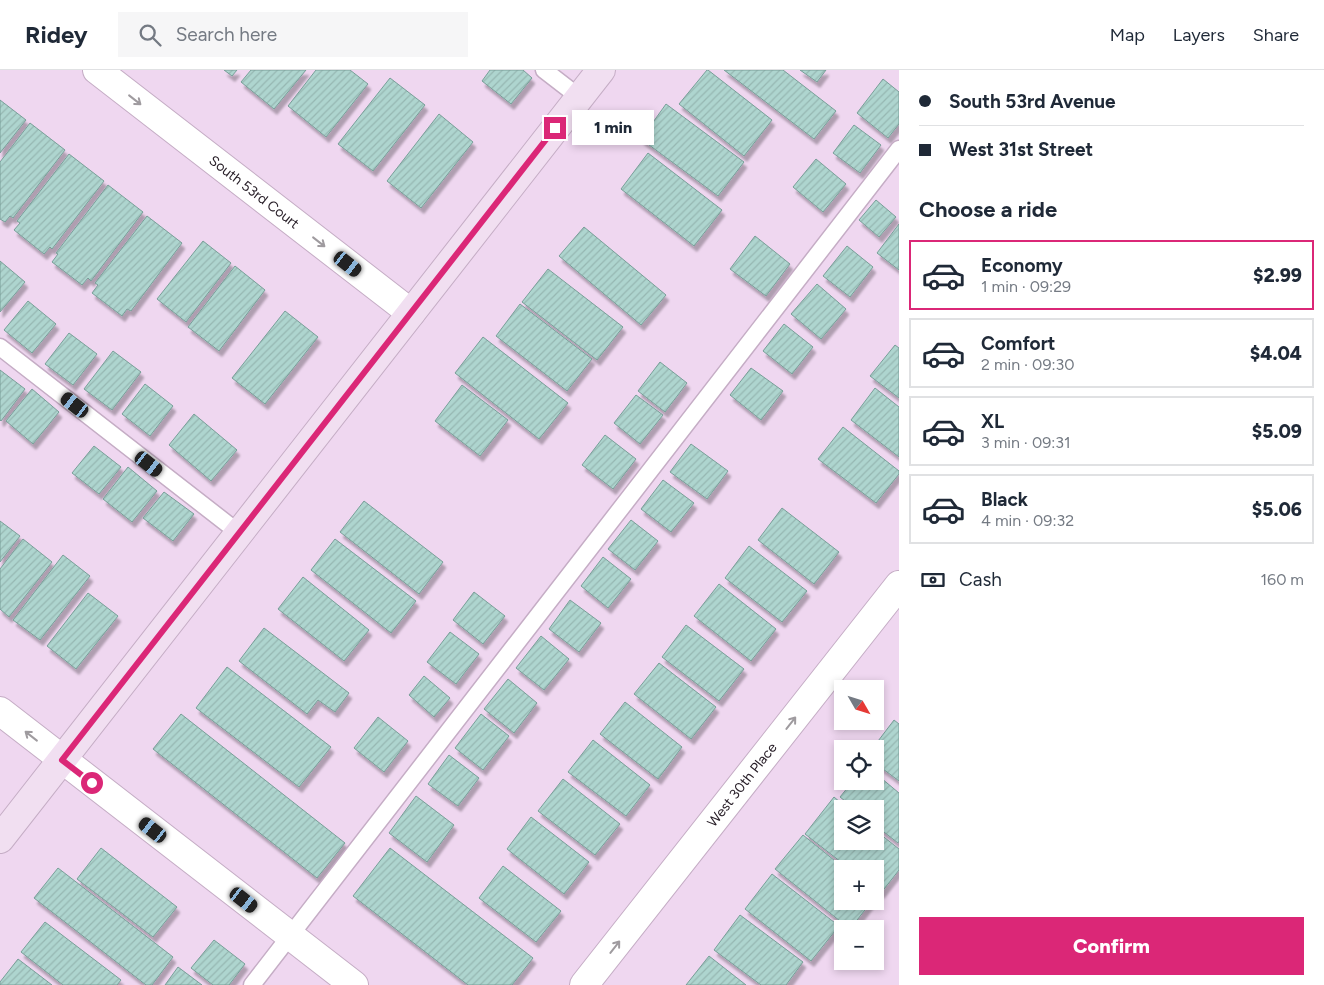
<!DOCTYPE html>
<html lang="en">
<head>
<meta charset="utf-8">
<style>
  body { margin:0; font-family:Figtree,sans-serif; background:#f6f6f7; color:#1f2937; height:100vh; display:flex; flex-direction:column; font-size:19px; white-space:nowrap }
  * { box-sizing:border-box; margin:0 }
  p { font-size:16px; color:#747a83 }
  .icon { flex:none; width:28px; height:28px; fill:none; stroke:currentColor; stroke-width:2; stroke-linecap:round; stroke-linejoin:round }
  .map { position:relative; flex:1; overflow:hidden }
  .details { display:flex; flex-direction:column; background:#fff; width:425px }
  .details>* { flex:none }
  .top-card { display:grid; align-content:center; height:110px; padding:0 20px; background:#fff }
  .needle { width:32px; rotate:129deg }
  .tools { position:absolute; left:834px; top:610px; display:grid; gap:10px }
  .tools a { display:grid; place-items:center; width:50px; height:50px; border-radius:0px; background:#fff; box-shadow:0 2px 8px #0003; font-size:25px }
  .end { position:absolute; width:22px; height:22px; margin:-11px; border:6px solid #db2777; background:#fff; box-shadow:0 0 0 2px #fff }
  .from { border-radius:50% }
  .bubble { position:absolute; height:35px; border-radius:0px; background:#fff; box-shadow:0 2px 8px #0003; font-size:16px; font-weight:800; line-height:35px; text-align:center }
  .car { position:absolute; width:15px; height:30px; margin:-15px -8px; border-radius:6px; box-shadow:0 0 4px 1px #0007; background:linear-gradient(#222 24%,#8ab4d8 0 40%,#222 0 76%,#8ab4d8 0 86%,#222 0) }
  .top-card b { display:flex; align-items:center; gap:18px; height:48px; font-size:19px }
  .top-card b+b { border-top:1px solid #e0e1e3 }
  .top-card i { width:12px; height:12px; background:#1f2937 }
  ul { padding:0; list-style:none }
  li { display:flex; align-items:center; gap:15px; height:70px; margin:0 10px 8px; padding:0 10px; border:2px solid #e0e1e3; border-radius:0px }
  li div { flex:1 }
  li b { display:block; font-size:19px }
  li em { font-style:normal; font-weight:800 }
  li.selected { border-color:#db2777 }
  li>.icon { width:45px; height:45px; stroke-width:1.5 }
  h2 { padding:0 20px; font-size:22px; line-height:60px }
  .pay { display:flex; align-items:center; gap:12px; height:55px; padding:0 20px; font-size:19px }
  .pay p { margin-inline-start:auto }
  .action { display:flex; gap:10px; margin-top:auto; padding:10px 20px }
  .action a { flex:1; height:58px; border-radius:0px; background:#db2777; color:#fff; font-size:20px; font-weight:800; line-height:58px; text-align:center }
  header { display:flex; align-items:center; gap:30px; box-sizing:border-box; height:70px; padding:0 25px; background:#fff; border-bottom:1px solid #e0e1e3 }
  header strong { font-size:24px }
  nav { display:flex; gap:28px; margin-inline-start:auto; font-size:18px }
  .search { width:350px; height:45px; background:#f6f6f7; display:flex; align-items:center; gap:12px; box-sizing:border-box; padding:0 18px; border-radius:0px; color:#747a83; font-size:19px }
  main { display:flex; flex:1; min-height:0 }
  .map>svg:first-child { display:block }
</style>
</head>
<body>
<header>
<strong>Ridey</strong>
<div class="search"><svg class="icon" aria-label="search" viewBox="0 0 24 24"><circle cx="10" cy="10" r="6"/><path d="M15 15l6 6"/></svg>Search here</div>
<nav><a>Map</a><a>Layers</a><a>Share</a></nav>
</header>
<main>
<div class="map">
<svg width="899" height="915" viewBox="0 0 899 915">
  <defs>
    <pattern id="building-hatch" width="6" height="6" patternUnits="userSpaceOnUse" patternTransform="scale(1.25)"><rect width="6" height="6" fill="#aed5cf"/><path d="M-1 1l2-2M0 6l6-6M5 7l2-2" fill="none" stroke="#96b7b2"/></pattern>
    <filter id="shadow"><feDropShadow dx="3" dy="5.5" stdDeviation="1" flood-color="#0004"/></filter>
  </defs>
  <rect width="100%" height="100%" fill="#efd7f0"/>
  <!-- building -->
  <g fill="url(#building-hatch)" stroke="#789e98" filter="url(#shadow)">
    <path d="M 224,0 L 237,0 L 232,6 Z"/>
    <path d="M 251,0 L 306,0 L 274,39 L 241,12 Z"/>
    <path d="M 316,0 L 350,0 L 368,14 L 326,67 L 288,36 Z"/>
    <path d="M 490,0 L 523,0 L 532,8 L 511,34 L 482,11 Z"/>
    <path d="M 707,0 L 708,0 L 772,50 L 744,86 L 679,34 Z"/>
    <path d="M 724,0 L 783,0 L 836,41 L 814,69 Z"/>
    <path d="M 800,0 L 826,0 L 817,12 Z"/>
    <path d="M 390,8 L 425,35 L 373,101 L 338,74 Z"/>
    <path d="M 883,9 L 899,22 L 899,54 L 888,68 L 857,43 Z"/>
    <path d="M 0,30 L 26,50 L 0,83 Z"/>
    <path d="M 666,34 L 744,92 L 718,126 L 641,69 Z"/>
    <path d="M 439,44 L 473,72 L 421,138 L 387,111 Z"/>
    <path d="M 30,53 L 65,80 L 13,148 L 10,146 L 5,152 L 0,149 L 0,92 Z"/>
    <path d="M 854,55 L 881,75 L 860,103 L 833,83 Z"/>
    <path d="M 648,83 L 722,140 L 694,176 L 621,119 Z"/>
    <path d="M 69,84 L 104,111 L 52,179 L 50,177 L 44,184 L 14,160 L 20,153 L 17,151 Z"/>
    <path d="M 816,89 L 846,114 L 823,142 L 793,117 Z"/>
    <path d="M 108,115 L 143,142 L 91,211 L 88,208 L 82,215 L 52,192 L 58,184 L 56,183 Z"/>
    <path d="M 876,130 L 896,147 L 879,167 L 859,150 Z"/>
    <path d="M 147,146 L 182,173 L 131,241 L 127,239 L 122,246 L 92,223 L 98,215 L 95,213 Z"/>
    <path d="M 899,154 L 899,200 L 877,183 Z"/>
    <path d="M 584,157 L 666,225 L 641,255 L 559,186 Z"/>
    <path d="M 755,166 L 790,194 L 766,226 L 730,199 Z"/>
    <path d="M 203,171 L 231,193 L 186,252 L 157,229 Z"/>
    <path d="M 847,176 L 873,197 L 850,227 L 823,206 Z"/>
    <path d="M 0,191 L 25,212 L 0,242 Z"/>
    <path d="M 235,196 L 265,220 L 219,281 L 188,257 Z"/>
    <path d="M 548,199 L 623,257 L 597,290 L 522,232 Z"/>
    <path d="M 817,214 L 846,239 L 821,269 L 791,244 Z"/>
    <path d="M 28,231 L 56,254 L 32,283 L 4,260 Z"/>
    <path d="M 520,234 L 592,289 L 567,321 L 496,266 Z"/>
    <path d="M 285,241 L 318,267 L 265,334 L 232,308 Z"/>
    <path d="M 784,254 L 813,277 L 792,304 L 763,281 Z"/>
    <path d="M 69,263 L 97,284 L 73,315 L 45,294 Z"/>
    <path d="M 483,267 L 568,333 L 539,369 L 455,303 Z"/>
    <path d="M 895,275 L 899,278 L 899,328 L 870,306 Z"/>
    <path d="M 113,281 L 141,302 L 112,340 L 84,319 Z"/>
    <path d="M 660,292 L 687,313 L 665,342 L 638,321 Z"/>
    <path d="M 751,298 L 783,321 L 761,350 L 730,325 Z"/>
    <path d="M 0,300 L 25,319 L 1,351 L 0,350 Z"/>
    <path d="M 145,314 L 173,336 L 150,366 L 122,344 Z"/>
    <path d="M 462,315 L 508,350 L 480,386 L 435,351 Z"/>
    <path d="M 875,318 L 899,337 L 899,387 L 851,350 Z"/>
    <path d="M 32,319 L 59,342 L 33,374 L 6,351 Z"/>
    <path d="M 636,325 L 663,345 L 640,374 L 614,353 Z"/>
    <path d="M 194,344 L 237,380 L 211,411 L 169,375 Z"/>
    <path d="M 843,357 L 899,401 L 899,404 L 876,433 L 818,389 Z"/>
    <path d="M 605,365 L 636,389 L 613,419 L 582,395 Z"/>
    <path d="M 691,374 L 728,401 L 707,429 L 670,402 Z"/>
    <path d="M 94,376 L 121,397 L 99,424 L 72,403 Z"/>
    <path d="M 128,397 L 157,421 L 132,452 L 103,429 Z"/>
    <path d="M 663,410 L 694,433 L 671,462 L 641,439 Z"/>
    <path d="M 164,422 L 194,444 L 173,471 L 143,448 Z"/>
    <path d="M 364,431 L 443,492 L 419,524 L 340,462 Z"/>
    <path d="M 782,438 L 839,482 L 814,514 L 758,470 Z"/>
    <path d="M 631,450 L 658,471 L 635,500 L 608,479 Z"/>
    <path d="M 0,451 L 20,466 L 0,492 Z"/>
    <path d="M 23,469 L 52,492 L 9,547 L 0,539 L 0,499 Z"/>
    <path d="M 335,469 L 416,531 L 391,563 L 311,500 Z"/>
    <path d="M 749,476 L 807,521 L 782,552 L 725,508 Z"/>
    <path d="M 63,485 L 90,506 L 40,570 L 13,550 Z"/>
    <path d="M 603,487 L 631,509 L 608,538 L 581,516 Z"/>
    <path d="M 303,507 L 369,560 L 344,591 L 278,539 Z"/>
    <path d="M 719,514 L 776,559 L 751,591 L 694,546 Z"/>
    <path d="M 474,522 L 505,546 L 483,574 L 453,550 Z"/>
    <path d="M 88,523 L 118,546 L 76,599 L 47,576 Z"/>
    <path d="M 570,530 L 601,553 L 579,582 L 549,559 Z"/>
    <path d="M 686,555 L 744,599 L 719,631 L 662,587 Z"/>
    <path d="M 264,558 L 349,623 L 335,642 L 318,630 L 307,644 L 239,591 Z"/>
    <path d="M 450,562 L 479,584 L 456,614 L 427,592 Z"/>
    <path d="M 541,566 L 569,589 L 544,620 L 516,598 Z"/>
    <path d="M 659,593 L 716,637 L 691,669 L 634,624 Z"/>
    <path d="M 227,597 L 331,677 L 299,717 L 196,638 Z"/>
    <path d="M 424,606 L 450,628 L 434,647 L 409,625 Z"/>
    <path d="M 508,609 L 537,633 L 514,663 L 484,639 Z"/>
    <path d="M 625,632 L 682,677 L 658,709 L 600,664 Z"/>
    <path d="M 181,644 L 345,773 L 317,808 L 153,679 Z"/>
    <path d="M 481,644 L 509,666 L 483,700 L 455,678 Z"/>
    <path d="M 378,647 L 408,671 L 384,702 L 354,678 Z"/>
    <path d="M 894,650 L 899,654 L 899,711 L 875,693 L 875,679 L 872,679 Z"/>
    <path d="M 593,670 L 650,715 L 626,746 L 568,702 Z"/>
    <path d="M 449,685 L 479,708 L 458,736 L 428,714 Z"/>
    <path d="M 875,703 L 899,723 L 899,771 L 898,773 L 875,755 L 875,739 L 855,739 L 840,727 L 853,711 L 875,711 Z"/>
    <path d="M 563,709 L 620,754 L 595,785 L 538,741 Z"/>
    <path d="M 416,726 L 454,755 L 427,792 L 389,763 Z"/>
    <path d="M 834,727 L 848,739 L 842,739 L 842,771 L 875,771 L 875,760 L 899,779 L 899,800 L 881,823 L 875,818 L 875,799 L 850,799 L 805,764 Z"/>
    <path d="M 531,747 L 589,792 L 564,824 L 507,779 Z"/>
    <path d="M 803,765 L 845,799 L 842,799 L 842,831 L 872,831 L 850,859 L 775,799 Z"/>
    <path d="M 101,778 L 177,837 L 153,867 L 77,809 Z"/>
    <path d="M 390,778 L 533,888 L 512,915 L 468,915 L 353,826 Z"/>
    <path d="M 503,796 L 561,841 L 536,872 L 479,828 Z"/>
    <path d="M 58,798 L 173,887 L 152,915 L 146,915 L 34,828 Z"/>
    <path d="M 772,804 L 839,856 L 811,891 L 745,839 Z"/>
    <path d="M 740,845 L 803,892 L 786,915 L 761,915 L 714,880 Z"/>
    <path d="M 45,852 L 121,910 L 117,915 L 63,915 L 21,882 Z"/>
    <path d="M 214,870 L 245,894 L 229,915 L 213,915 L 191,898 Z"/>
    <path d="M 709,886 L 746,915 L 686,915 Z"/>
    <path d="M 18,889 L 52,915 L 0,915 L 0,912 Z"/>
    <path d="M 178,897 L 202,915 L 165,915 Z"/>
  </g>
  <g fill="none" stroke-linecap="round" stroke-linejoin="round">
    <!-- service casing -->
    <g stroke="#c5adc5" stroke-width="19">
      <g id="service">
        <path d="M 544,0 L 579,27"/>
        <path d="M 0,277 L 239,463"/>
        <path d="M 252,915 L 899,79"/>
      </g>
    </g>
    <!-- minor casing -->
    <g stroke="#c5adc5" stroke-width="30">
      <g id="minor">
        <path id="s1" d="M 97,0 L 411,243"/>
        <path d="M 0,641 L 354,915"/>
        <path id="s2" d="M 584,915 L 899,515"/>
      </g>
    </g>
    <!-- secondary casing -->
    <g stroke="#c5adc5" stroke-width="30">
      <path id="secondary" d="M 0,769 L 601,0"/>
    </g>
    <!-- service -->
    <use href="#service" stroke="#fff" stroke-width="16"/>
    <!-- minor -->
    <use href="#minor" stroke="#fff" stroke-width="28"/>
    <!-- secondary -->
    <use href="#secondary" stroke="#f1dff1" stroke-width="28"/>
  </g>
  <!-- one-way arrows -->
  <defs><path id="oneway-shaft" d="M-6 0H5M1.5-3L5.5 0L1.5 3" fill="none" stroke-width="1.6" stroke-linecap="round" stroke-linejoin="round" transform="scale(1.25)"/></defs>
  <g stroke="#9f9b9f">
    <use href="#oneway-shaft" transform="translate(135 30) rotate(38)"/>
    <use href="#oneway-shaft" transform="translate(319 172) rotate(38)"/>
    <use href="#oneway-shaft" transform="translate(791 653) rotate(-52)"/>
    <use href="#oneway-shaft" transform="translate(31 666) rotate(-142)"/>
    <use href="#oneway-shaft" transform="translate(615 877) rotate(-52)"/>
  </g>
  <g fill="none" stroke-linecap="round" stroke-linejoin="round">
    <!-- route -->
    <path stroke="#db2777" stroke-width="6" d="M 92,713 L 62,690 L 555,58"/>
  </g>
  <g text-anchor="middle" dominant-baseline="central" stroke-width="4" stroke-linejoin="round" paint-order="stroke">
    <!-- street labels -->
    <g font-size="14" fill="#2a212a" stroke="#fde4fd">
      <text stroke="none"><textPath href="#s1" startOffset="199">South 53rd Court</textPath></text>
      <text stroke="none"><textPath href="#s2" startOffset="255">West 30th Place</textPath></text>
    </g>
  </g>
</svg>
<div class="tools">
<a><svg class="needle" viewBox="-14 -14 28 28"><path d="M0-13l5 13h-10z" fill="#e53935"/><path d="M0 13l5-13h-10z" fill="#747a83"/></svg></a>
<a><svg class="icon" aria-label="locate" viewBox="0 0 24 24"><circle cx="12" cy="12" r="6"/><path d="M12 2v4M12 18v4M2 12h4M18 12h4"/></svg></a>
<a><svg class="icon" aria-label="layers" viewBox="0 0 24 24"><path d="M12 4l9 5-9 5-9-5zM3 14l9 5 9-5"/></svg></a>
<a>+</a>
<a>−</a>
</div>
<i class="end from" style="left:92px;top:713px"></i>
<i class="end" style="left:555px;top:58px"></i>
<div class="bubble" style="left:572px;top:40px;width:82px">1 min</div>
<i class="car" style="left:348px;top:194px;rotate:128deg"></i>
<i class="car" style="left:75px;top:335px;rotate:308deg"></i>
<i class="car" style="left:149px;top:394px;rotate:128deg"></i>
<i class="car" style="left:153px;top:760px;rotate:308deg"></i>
<i class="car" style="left:244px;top:830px;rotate:128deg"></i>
</div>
<section class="details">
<div class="top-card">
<b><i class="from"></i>South 53rd Avenue</b>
<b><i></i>West 31st Street</b>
</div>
<h2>Choose a ride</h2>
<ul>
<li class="selected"><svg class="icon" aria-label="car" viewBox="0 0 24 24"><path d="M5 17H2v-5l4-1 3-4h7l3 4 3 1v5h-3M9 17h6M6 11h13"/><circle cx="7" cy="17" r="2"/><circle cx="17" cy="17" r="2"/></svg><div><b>Economy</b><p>1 min · 09:29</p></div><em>$2.99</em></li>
<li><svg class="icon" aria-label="car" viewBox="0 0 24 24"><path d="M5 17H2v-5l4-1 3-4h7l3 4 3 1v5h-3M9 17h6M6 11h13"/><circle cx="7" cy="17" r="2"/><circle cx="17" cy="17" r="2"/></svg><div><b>Comfort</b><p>2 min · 09:30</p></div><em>$4.04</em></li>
<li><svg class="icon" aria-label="car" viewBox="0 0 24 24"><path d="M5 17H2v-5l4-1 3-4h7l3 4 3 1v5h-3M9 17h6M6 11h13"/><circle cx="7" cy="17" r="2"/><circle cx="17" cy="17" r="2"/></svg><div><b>XL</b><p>3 min · 09:31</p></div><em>$5.09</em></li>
<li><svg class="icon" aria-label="car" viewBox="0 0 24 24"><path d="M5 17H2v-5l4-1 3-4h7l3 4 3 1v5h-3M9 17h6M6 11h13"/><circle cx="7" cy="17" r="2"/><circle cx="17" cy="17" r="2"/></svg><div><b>Black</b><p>4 min · 09:32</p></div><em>$5.06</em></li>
</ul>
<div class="pay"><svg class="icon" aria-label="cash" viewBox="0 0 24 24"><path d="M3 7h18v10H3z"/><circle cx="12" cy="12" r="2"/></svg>Cash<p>160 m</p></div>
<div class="action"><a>Confirm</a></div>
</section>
</main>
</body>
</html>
